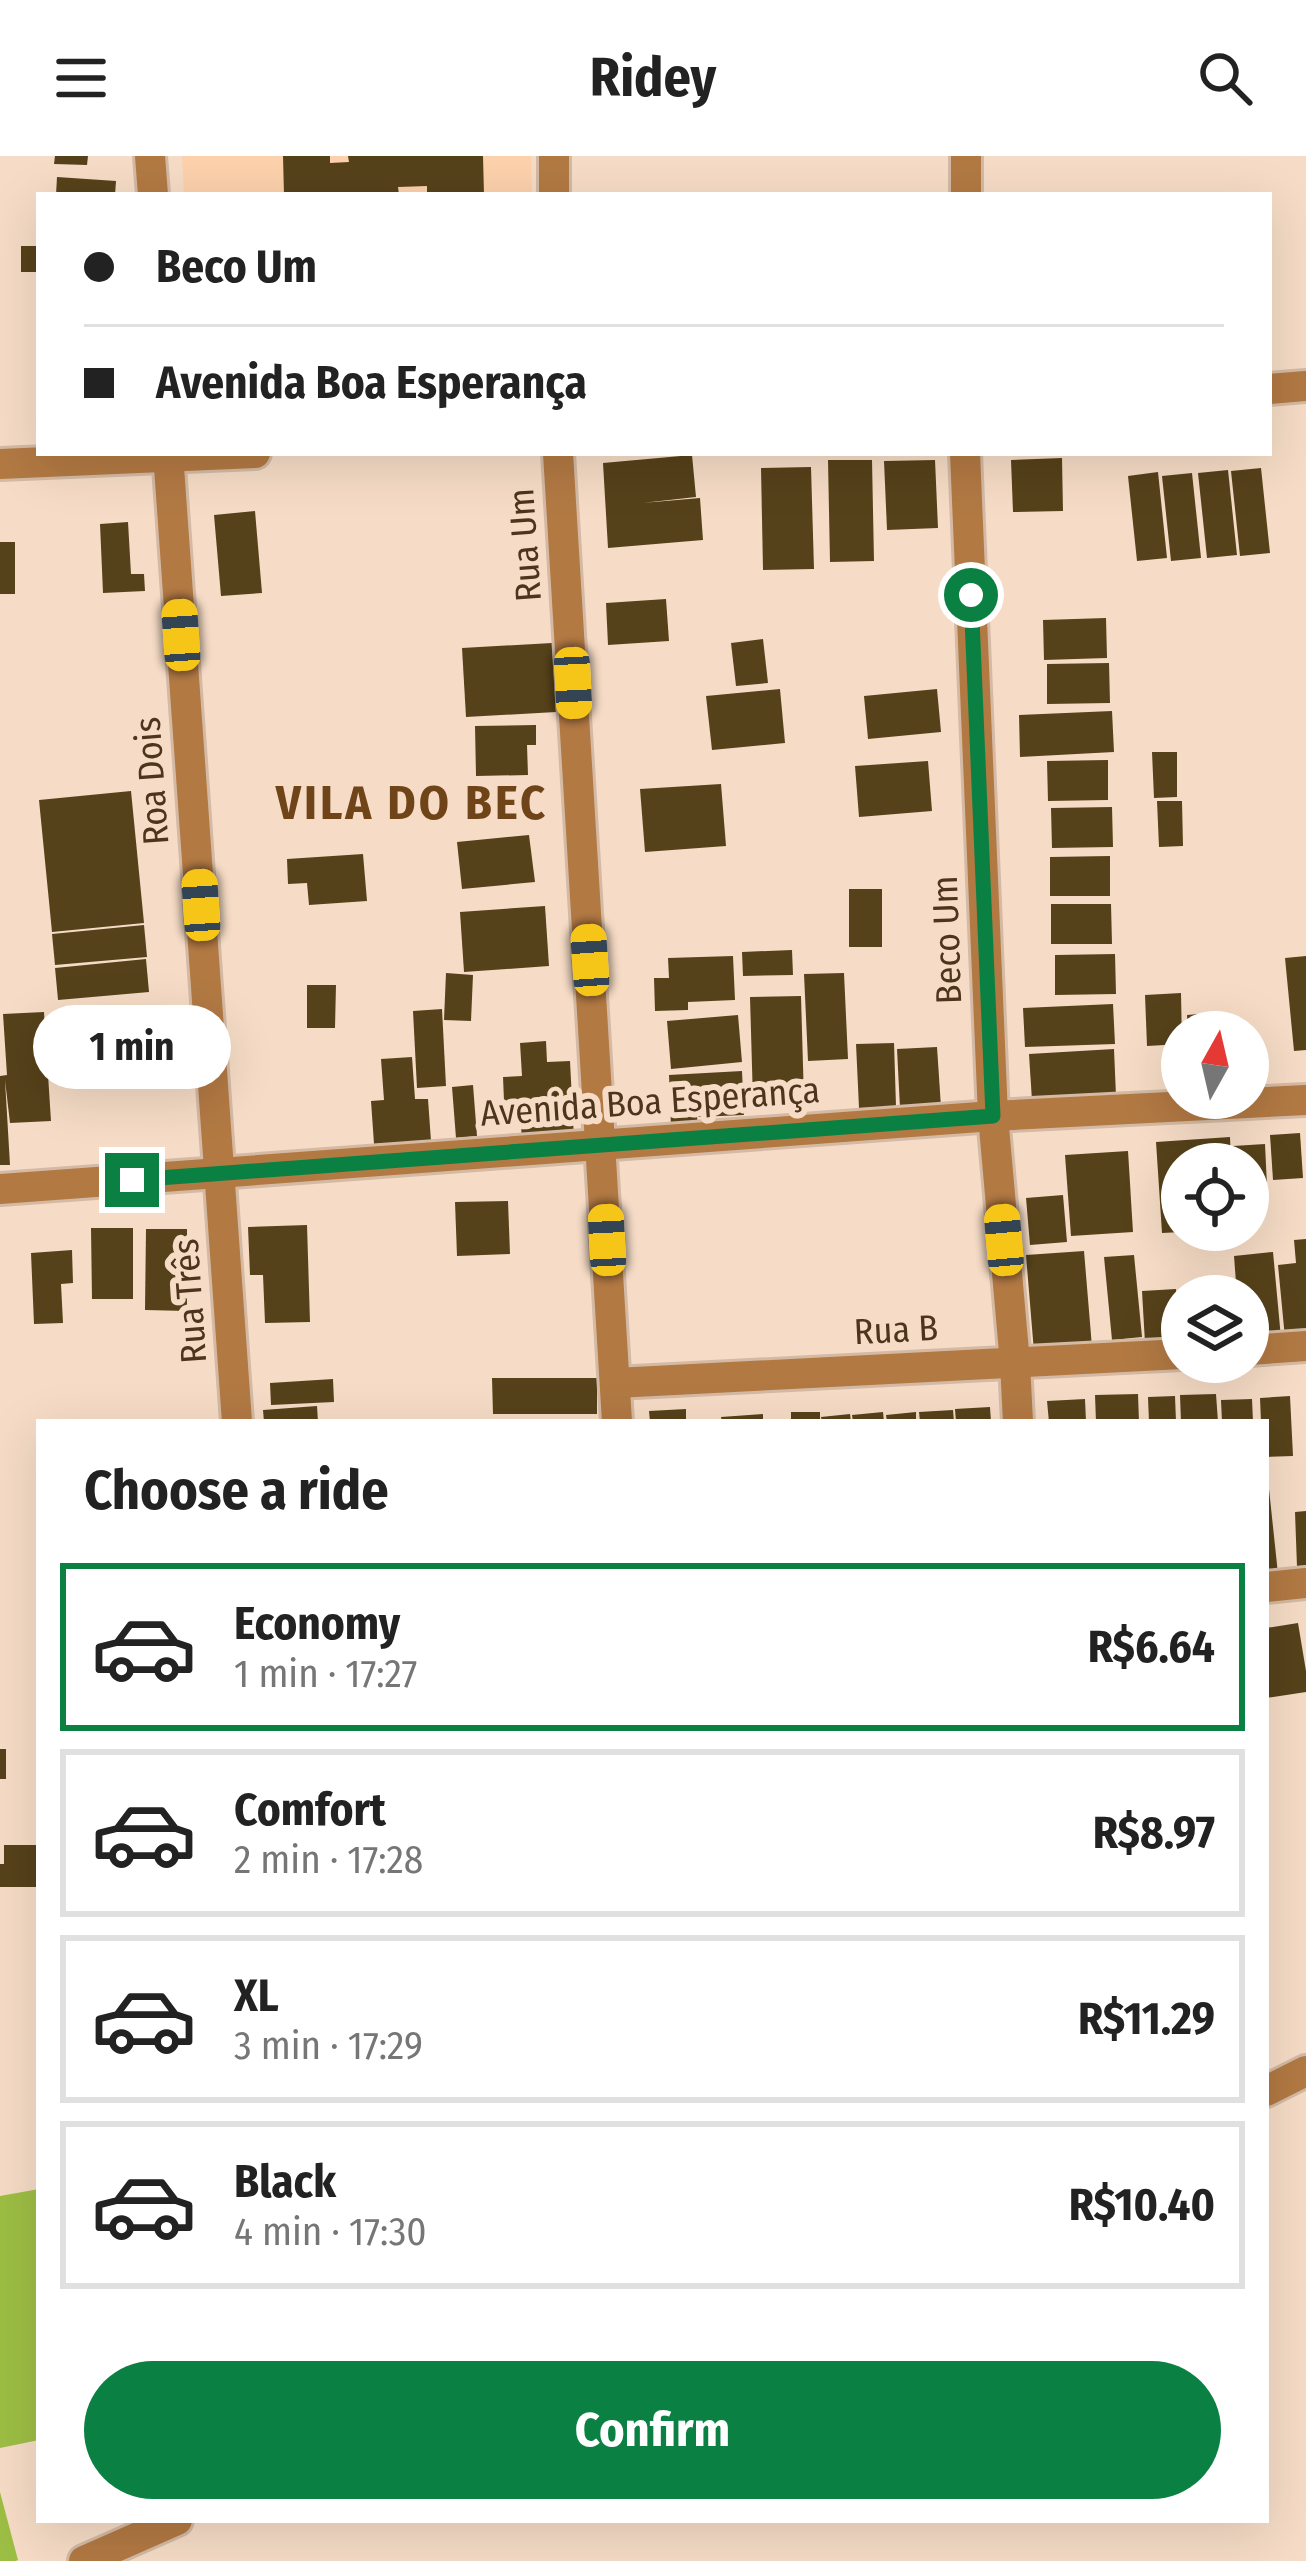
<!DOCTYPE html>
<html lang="en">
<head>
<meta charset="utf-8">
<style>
  body { margin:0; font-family:"Fira Sans Condensed",sans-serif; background:#f6f6f6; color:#222; height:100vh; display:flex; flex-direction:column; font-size:45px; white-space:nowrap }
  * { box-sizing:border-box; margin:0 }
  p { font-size:39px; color:#767676 }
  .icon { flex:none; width:66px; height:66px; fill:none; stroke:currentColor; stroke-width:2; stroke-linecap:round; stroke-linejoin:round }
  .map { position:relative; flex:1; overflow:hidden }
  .panel { position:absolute; left:36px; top:1263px; width:1233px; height:1104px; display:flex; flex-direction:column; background:#fff; border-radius:0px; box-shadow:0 12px 48px #0002 }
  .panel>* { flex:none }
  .hud { position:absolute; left:36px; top:36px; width:1236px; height:264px; border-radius:0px; box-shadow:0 12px 48px #0002; display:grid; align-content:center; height:264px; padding:0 48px; background:#fff }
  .needle { width:78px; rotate:8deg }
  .controls { position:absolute; left:1161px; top:855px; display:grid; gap:24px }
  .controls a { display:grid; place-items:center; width:108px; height:108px; border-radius:50%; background:#fff; box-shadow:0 12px 48px #0002; font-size:60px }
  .end { position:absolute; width:54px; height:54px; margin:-27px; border:15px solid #0b8043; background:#fff; box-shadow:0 0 0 6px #fff }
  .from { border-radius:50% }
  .bubble { position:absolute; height:84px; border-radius:42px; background:#fff; box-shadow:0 12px 48px #0002; font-size:39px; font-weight:700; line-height:84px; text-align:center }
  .car { position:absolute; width:36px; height:72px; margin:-36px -18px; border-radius:15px; box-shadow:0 0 9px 3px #0007; background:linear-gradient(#f5c518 24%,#345 0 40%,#f5c518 0 76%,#345 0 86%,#f5c518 0) }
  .hud b { display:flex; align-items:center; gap:42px; height:114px; font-size:45px }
  .hud b+b { border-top:3px solid #e0e0e0 }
  .hud i { width:30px; height:30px; background:#222 }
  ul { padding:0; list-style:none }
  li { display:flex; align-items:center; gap:36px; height:168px; margin:0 24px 18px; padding:0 24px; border:6px solid #e0e0e0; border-radius:0px }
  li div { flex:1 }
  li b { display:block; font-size:45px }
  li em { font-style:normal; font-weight:700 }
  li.active { border-color:#0b8043 }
  li>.icon { width:108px; height:108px; stroke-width:1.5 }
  h2 { padding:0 48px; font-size:54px; line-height:144px }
  .cta { display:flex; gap:24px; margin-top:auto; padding:24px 48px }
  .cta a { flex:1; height:138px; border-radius:72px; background:#0b8043; color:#fff; font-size:48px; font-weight:700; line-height:138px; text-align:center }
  header { display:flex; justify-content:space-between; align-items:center; height:156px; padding:0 48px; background:#fff; font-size:54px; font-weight:700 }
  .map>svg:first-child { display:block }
</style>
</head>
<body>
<header><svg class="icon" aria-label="menu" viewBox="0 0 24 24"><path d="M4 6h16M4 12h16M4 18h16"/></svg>Ridey<svg class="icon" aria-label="search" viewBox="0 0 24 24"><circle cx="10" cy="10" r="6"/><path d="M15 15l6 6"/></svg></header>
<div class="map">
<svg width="1306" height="2405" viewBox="0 0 1306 2405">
  <rect width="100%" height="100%" fill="#f6dcc6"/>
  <!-- built -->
  <path fill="#fcd1ac" d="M 182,0 L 531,0 L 532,39 L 184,39 Z"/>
  <!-- green -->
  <g fill="#9dbe44">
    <path d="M 39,2033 L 39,2284 L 0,2292 L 0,2040 Z"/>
    <path d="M 0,2336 L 18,2404 L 16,2405 L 0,2405 Z"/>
  </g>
  <!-- building -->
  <g fill="#56421a">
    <path d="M 55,0 L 88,0 L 87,9 L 54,8 Z"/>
    <path d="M 283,0 L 330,0 L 330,7 L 349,6 L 348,0 L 483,0 L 484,39 L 427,39 L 427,30 L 398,31 L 399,39 L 284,39 Z"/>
    <path d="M 57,21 L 116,25 L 115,39 L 56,39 Z"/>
    <rect x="21" y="90" width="18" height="26"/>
    <path d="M 692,299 L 696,341 L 642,347 L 700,342 L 703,384 L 608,392 L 603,307 Z"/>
    <path d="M 1062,302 L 1063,355 L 1013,356 L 1011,304 Z"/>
    <path d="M 828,304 L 872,304 L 874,405 L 830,406 Z"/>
    <path d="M 935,304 L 938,372 L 887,374 L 884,305 Z"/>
    <path d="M 811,311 L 814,413 L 763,414 L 761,312 Z"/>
    <path d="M 1261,312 L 1270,397 L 1240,400 L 1231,315 Z"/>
    <path d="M 1228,314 L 1237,399 L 1207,402 L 1198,317 Z"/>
    <path d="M 1158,316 L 1167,402 L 1137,405 L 1128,320 Z"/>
    <path d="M 1192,317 L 1201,402 L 1171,405 L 1162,320 Z"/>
    <path d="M 255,355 L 262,437 L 221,440 L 214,359 Z"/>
    <path d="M 128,366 L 131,418 L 144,418 L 145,435 L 103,437 L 100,368 Z"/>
    <rect x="0" y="386" width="15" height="52"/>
    <path d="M 666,443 L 669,485 L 608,489 L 606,447 Z"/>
    <path d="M 1106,462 L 1107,502 L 1044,504 L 1043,464 Z"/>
    <path d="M 763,483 L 768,527 L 736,530 L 731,487 Z"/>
    <path d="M 552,487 L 556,556 L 466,561 L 462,492 Z"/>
    <path d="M 1109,507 L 1110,547 L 1047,548 L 1047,508 Z"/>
    <path d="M 780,533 L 785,587 L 712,594 L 706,540 Z"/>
    <path d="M 937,533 L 941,576 L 868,583 L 864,540 Z"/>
    <path d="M 1112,555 L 1114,596 L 1020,601 L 1019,559 Z"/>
    <path d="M 536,569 L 536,589 L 527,589 L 528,619 L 476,620 L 475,570 Z"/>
    <path d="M 1152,596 L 1177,596 L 1177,641 L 1154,642 Z"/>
    <path d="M 1108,604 L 1108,644 L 1048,645 L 1047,605 Z"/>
    <path d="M 928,605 L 932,655 L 859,661 L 855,610 Z"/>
    <path d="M 721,628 L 726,690 L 645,696 L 640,633 Z"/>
    <path d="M 131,635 L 144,767 L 52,776 L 39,644 Z"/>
    <path d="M 1157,645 L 1182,645 L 1183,690 L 1159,691 Z"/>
    <path d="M 1112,651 L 1113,691 L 1052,692 L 1051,652 Z"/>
    <path d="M 529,679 L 535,726 L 462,733 L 457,686 Z"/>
    <path d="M 363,698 L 367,745 L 309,749 L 307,727 L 288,728 L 287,703 Z"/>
    <path d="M 1110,700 L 1110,740 L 1050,740 L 1050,701 Z"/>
    <rect x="849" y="733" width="33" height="58"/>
    <path d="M 1051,748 L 1111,748 L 1112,788 L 1051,788 Z"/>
    <path d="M 545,750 L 549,810 L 464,816 L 460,756 Z"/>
    <path d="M 144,769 L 147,801 L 55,809 L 52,778 Z"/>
    <path d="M 792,794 L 793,819 L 743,820 L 742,796 Z"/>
    <path d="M 1115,798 L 1116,838 L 1055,839 L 1055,799 Z"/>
    <path d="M 733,800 L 735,844 L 688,846 L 688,854 L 655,855 L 654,822 L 669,822 L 668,802 Z"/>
    <path d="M 1306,800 L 1306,894 L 1294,895 L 1285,802 Z"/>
    <path d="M 146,803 L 149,836 L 58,844 L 55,812 Z"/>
    <path d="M 446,817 L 473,819 L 471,865 L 444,864 Z"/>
    <path d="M 844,817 L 848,903 L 808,905 L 804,818 Z"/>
    <path d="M 307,829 L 336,829 L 335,872 L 307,872 Z"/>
    <path d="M 1181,837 L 1182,888 L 1147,890 L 1145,839 Z"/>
    <path d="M 801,840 L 804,944 L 753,945 L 750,841 Z"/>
    <path d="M 1113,848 L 1115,888 L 1025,891 L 1023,852 Z"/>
    <path d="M 442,853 L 446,930 L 417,932 L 413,855 Z"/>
    <path d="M 44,856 L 51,965 L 10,967 L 5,924 L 10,1009 L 0,1009 L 0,920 L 7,919 L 3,858 Z"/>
    <path d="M 1222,856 L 1223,876 L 1188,876 L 1187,859 Z"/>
    <path d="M 738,859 L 742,906 L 671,913 L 667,865 Z"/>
    <path d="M 546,885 L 547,906 L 570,905 L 574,983 L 522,986 L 521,968 L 505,969 L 503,921 L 522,920 L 520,887 Z"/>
    <path d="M 894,887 L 896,951 L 859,952 L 856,888 Z"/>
    <path d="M 937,891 L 941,951 L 900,952 L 897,893 Z"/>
    <path d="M 1114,893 L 1116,940 L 1032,945 L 1029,898 Z"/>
    <path d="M 412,901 L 415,943 L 428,943 L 431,985 L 374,988 L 371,945 L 384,944 L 381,903 Z"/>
    <path d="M 742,915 L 744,959 L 697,961 L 698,969 L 671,971 L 669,919 Z"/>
    <path d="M 473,929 L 477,980 L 456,982 L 452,931 Z"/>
    <path d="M 1300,977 L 1303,1022 L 1273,1024 L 1270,979 Z"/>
    <path d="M 1230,981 L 1231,1008 L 1182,1008 L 1182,1076 L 1162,1077 L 1156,986 Z"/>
    <path d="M 1265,988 L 1268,1051 L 1248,1052 L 1248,1008 L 1234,1008 L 1233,990 Z"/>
    <path d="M 1128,995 L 1133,1076 L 1071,1080 L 1065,999 Z"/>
    <path d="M 1063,1039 L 1067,1086 L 1030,1089 L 1026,1042 Z"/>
    <path d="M 508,1045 L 510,1098 L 457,1100 L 455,1046 Z"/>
    <path d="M 307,1069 L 310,1166 L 265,1167 L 263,1119 L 250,1119 L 248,1071 Z"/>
    <path d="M 91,1072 L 133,1072 L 133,1143 L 92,1143 Z"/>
    <path d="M 146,1073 L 187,1073 L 187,1155 L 145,1154 Z"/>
    <path d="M 1306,1083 L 1306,1180 L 1285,1182 L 1278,1109 L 1296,1107 L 1294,1084 Z"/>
    <path d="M 72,1094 L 73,1127 L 61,1128 L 63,1167 L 34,1168 L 31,1097 Z"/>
    <path d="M 1084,1095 L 1092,1191 L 1034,1196 L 1026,1099 Z"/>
    <path d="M 1273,1096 L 1281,1182 L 1248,1185 L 1248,1140 L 1237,1140 L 1234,1100 Z"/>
    <path d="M 1134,1099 L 1142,1181 L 1112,1184 L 1104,1101 Z"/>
    <path d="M 1176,1133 L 1180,1185 L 1145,1187 L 1142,1135 Z"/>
    <path d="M 492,1222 L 597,1222 L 597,1258 L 493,1258 Z"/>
    <path d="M 333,1223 L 334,1246 L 271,1249 L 270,1227 Z"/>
    <path d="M 1138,1238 L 1139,1266 L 1096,1266 L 1095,1239 Z"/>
    <path d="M 1216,1238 L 1218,1266 L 1181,1266 L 1180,1239 Z"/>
    <path d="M 1175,1240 L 1176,1266 L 1149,1266 L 1148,1241 Z"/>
    <path d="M 1290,1240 L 1293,1300 L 1266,1301 L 1266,1266 L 1261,1266 L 1260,1242 Z"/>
    <path d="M 1085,1243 L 1086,1266 L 1049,1266 L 1047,1245 Z"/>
    <path d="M 1252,1243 L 1253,1266 L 1222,1266 L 1221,1244 Z"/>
    <path d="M 317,1250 L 318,1266 L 264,1266 L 263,1254 Z"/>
    <path d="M 990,1251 L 991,1266 L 956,1266 L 955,1253 Z"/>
    <path d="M 686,1253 L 686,1266 L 650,1266 L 649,1255 Z"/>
    <path d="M 953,1254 L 954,1266 L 920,1266 L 919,1256 Z"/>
    <rect x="791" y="1256" width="29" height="10"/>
    <path d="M 883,1256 L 884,1266 L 853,1266 L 852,1259 Z"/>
    <path d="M 916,1256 L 916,1266 L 887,1266 L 886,1259 Z"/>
    <path d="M 763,1258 L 763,1266 L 722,1266 L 721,1261 Z"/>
    <path d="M 850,1258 L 851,1266 L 822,1266 L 821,1261 Z"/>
    <path d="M 1266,1333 L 1269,1333 L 1278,1418 L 1266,1419 Z"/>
    <path d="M 1306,1355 L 1306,1410 L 1297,1411 L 1295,1356 Z"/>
    <path d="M 1298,1467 L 1306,1515 L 1306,1536 L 1266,1542 L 1266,1472 Z"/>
    <rect x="0" y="1593" width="6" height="30"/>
    <path d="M 4,1689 L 38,1689 L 39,1731 L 0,1731 L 0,1708 L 4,1708 Z"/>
  </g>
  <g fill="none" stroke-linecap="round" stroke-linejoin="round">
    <!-- minor casing -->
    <g stroke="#d4baa4" stroke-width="36">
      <g id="minor">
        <path d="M 150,0 L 153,39"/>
        <path d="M 554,0 L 554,39"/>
        <path d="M 966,39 L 966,0"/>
        <path d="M 1269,233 L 1306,230"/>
        <path d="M 168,297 L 237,1266"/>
        <path d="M 558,297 L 617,1266"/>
        <path d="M 965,297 L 993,960 L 1015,1207 L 1018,1266"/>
        <path d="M 0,308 L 255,297"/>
        <path d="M 0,1033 L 993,960 L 1306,944"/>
        <path d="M 1248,1194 L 1306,1190"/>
        <path d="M 615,1227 L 1182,1198"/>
        <path d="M 1266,1431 L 1306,1427"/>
        <path d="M 1266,1935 L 1306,1915"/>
        <path d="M 84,2405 L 177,2364"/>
      </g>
    </g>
    <!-- minor -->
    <use href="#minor" stroke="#b27943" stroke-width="30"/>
  </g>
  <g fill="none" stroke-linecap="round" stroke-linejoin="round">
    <!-- route -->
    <path stroke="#0b8043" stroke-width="15" d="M 132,1024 L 993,960 L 971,439"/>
  </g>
  <g text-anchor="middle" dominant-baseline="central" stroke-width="12" stroke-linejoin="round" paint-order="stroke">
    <!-- street labels -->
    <g font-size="36" fill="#4d341c" stroke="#f6dcc6">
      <text transform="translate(525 389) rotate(-94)">Rua Um</text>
      <text transform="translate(152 625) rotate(-94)">Roa Dois</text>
      <text transform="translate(947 784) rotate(-92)">Beco Um</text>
      <text transform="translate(650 946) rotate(-4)">Avenida Boa Esperança</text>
      <text transform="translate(190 1145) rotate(-94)">Rua Três</text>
      <text transform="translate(896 1174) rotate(-3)">Rua B</text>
    </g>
    <!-- district labels -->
    <g font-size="48" font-weight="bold" letter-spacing="3" fill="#6f4418" stroke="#f6dcc6">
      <text x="412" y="647">VILA DO BEC</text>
    </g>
  </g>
</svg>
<div class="controls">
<a><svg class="needle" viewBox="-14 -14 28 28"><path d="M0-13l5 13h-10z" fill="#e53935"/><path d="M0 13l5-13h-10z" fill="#767676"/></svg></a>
<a><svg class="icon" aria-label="locate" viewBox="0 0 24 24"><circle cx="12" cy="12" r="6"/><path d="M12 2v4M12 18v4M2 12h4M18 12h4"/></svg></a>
<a><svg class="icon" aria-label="layers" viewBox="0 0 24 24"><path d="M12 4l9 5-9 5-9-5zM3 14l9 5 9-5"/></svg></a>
</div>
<i class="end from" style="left:971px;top:439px"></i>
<i class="end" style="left:132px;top:1024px"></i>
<div class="bubble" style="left:33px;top:849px;width:198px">1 min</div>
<i class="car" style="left:181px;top:479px;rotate:356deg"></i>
<i class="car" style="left:573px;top:527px;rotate:177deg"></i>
<i class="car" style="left:201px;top:749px;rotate:356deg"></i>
<i class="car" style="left:590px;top:804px;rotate:356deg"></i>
<i class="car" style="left:607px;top:1084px;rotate:357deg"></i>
<i class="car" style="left:1004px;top:1084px;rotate:355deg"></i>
<div class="hud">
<b><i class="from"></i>Beco Um</b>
<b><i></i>Avenida Boa Esperança</b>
</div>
<section class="panel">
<h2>Choose a ride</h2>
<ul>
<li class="active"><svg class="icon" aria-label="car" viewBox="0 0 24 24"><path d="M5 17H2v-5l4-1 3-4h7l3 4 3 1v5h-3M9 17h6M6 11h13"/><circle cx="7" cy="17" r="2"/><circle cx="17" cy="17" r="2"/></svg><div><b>Economy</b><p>1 min · 17:27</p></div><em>R$6.64</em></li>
<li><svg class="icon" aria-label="car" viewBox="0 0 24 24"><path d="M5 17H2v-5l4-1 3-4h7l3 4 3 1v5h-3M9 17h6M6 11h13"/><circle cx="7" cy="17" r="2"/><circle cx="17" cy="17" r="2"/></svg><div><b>Comfort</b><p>2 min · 17:28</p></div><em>R$8.97</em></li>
<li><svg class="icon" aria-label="car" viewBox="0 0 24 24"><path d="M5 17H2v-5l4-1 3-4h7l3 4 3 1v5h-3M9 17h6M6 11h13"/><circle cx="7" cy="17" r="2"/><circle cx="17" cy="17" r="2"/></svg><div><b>XL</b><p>3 min · 17:29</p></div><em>R$11.29</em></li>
<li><svg class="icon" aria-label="car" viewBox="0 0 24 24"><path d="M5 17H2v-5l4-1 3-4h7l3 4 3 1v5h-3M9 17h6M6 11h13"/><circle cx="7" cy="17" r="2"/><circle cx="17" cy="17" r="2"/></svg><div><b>Black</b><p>4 min · 17:30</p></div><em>R$10.40</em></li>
</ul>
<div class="cta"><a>Confirm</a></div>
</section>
</div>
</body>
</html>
